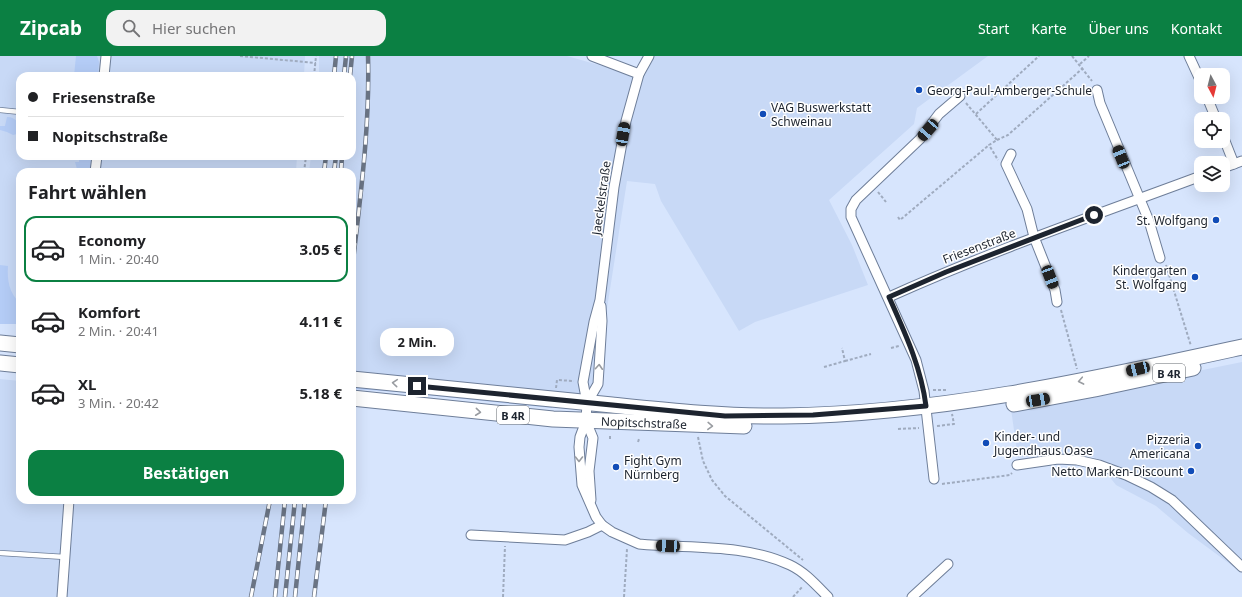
<!DOCTYPE html>
<html lang="de">
<head>
<meta charset="utf-8">
<style>
  body { margin:0; font-family:"Noto Sans",sans-serif; background:#f2f2f2; color:#202124; height:100vh; display:flex; flex-direction:column; font-size:15px; white-space:nowrap }
  * { box-sizing:border-box; margin:0 }
  p { font-size:13px; color:#757577 }
  .icon { flex:none; width:22px; height:22px; fill:none; stroke:currentColor; stroke-width:2; stroke-linecap:round; stroke-linejoin:round }
  .map { position:relative; flex:1; overflow:hidden }
  .details { position:absolute; left:16px; top:112px; width:340px; height:336px; display:flex; flex-direction:column; background:#fff; border-radius:12px; box-shadow:0 4px 16px #0002 }
  .details>* { flex:none }
  .top-card { position:absolute; left:16px; top:16px; width:340px; height:88px; border-radius:12px; box-shadow:0 4px 16px #0002; display:grid; align-content:center; height:88px; padding:0 12px; background:#fff }
  .needle { width:26px; rotate:173deg }
  .buttons { position:absolute; left:1194px; top:12px; display:grid; gap:8px }
  .buttons a { display:grid; place-items:center; width:36px; height:36px; border-radius:8px; background:#fff; box-shadow:0 4px 16px #0002; font-size:20px }
  .end { position:absolute; width:18px; height:18px; margin:-9px; border:5px solid #1d242f; background:#fff; box-shadow:0 0 0 2px #fff }
  .from { border-radius:50% }
  .bubble { position:absolute; height:28px; border-radius:12px; background:#fff; box-shadow:0 4px 16px #0002; font-size:13px; font-weight:700; line-height:28px; text-align:center }
  .car { position:absolute; width:12px; height:24px; margin:-12px -6px; border-radius:5px; box-shadow:0 0 3px 1px #0007; background:linear-gradient(#222 24%,#8ab4d8 0 40%,#222 0 76%,#8ab4d8 0 86%,#222 0) }
  .top-card b { display:flex; align-items:center; gap:14px; height:38px; font-size:15px }
  .top-card b+b { border-top:1px solid #e0e0e0 }
  .top-card i { width:10px; height:10px; background:#202124 }
  ul { padding:0; list-style:none }
  li { display:flex; align-items:center; gap:12px; height:66px; margin:0 8px 6px; padding:0 4px; border:2px solid transparent; border-radius:12px }
  li div { flex:1 }
  li b { display:block; font-size:15px }
  li em { font-style:normal; font-weight:700 }
  li.active { border-color:#0b8043 }
  li>.icon { width:36px; height:36px; stroke-width:1.5 }
  h2 { padding:0 12px; font-size:18px; line-height:48px }
  .cta { display:flex; gap:8px; margin-top:auto; padding:8px 12px }
  .cta a { flex:1; height:46px; border-radius:12px; background:#0b8043; color:#fff; font-size:16px; font-weight:700; line-height:46px; text-align:center }
  header { display:flex; align-items:center; gap:24px; box-sizing:border-box; height:56px; padding:0 20px; background:#0b8043; color:#fff }
  header strong { font-size:19px }
  nav { display:flex; gap:22px; margin-inline-start:auto; font-size:14px }
  .search { width:280px; height:36px; background:#f2f2f2; display:flex; align-items:center; gap:10px; box-sizing:border-box; padding:0 14px; border-radius:12px; color:#757577; font-size:15px }
  .map>svg:first-child { display:block }
</style>
</head>
<body>
<header>
<strong>Zipcab</strong>
<div class="search"><svg class="icon" aria-label="search" viewBox="0 0 24 24"><circle cx="10" cy="10" r="6"/><path d="M15 15l6 6"/></svg>Hier suchen</div>
<nav><a>Start</a><a>Karte</a><a>Über uns</a><a>Kontakt</a></nav>
</header>
<div class="map">
<svg width="1242" height="541" viewBox="0 0 1242 541">
  <rect width="100%" height="100%" fill="#d7e5fd"/>
  <!-- built -->
  <g fill="#c8d9f6">
    <path d="M 0,0 L 305,0 L 304,20 L 20,20 L 20,100 L 297,100 L 296,116 L 20,116 L 20,265 L 0,264 Z"/>
    <path d="M 319,0 L 567,0 L 641,21 L 652,0 L 988,0 L 917,52 L 914,68 L 829,144 L 852,189 L 868,229 L 755,266 L 739,275 L 661,145 L 655,128 L 627,125 L 592,348 L 352,324 L 352,116 L 309,116 L 311,100 L 352,100 L 352,20 L 319,20 Z"/>
    <path d="M 1242,306 L 1242,517 L 1188,477 L 1156,450 L 1116,429 L 1094,401 L 1075,396 L 1042,398 L 1018,402 L 1011,353 Z"/>
    <path d="M 0,323 L 20,325 L 20,444 L 327,444 L 317,541 L 0,541 Z"/>
  </g>
  <!-- green -->
  <g fill="#b4ccf6">
    <path d="M 76,0 L 97,0 L 99,6 L 98,20 L 74,20 Z"/>
    <path d="M 7,61 C 17,61 21,69 17,78 L 13,79 L 7,76 L 0,74 L 0,70 L 5,70 Z"/>
    <path d="M 79,100 L 91,100 L 90,114 L 77,113 L 75,106 L 79,106 Z"/>
    <path d="M 0,209 L 8,210 C 7,224 9,237 20,247 L 20,268 L 0,268 Z"/>
    <path d="M 352,328 L 552,348 L 552,352 L 398,336 L 352,333 Z"/>
  </g>
  <g fill="none" stroke-linecap="round" stroke-linejoin="round">
    <!-- lane casing -->
    <g stroke="#6e7e99" stroke-width="6">
      <g id="lane">
        <path d="M 0,54 L 20,56"/>
        <path d="M 0,497 L 65,501"/>
      </g>
    </g>
    <!-- street casing -->
    <g stroke="#6e7e99" stroke-width="11">
      <g id="street">
        <path d="M 592,0 L 639,18"/>
        <path d="M 649,0 L 639,18 L 626,65 L 614,131 L 600,244 L 594,266 L 583,326 L 587,347 L 586,365 L 580,381 L 579,391 L 582,429 L 596,461 L 602,469 L 612,476 L 639,488 C 689,493 743,487 790,509 C 805,516 817,530 828,541"/>
        <path d="M 1189,0 L 1201,26"/>
        <path d="M 104,20 L 106,0"/>
        <path d="M 1097,34 L 1100,47 L 1149,165 L 1160,202"/>
        <path d="M 1207,41 L 1216,63"/>
        <path d="M 1223,80 L 1234,108"/>
        <path d="M 1011,98 L 1006,108 L 1027,153 L 1034,181 L 1055,234 L 1057,246"/>
        <path d="M 1223,112 L 1242,105"/>
        <path d="M 95,116 L 97,100"/>
        <path d="M 889,241 C 991,195 1096,159 1201,120"/>
        <path d="M 587,347 L 598,328 L 602,265 L 601,250"/>
        <path d="M 586,365 L 593,382 L 589,415 L 591,444"/>
        <path d="M 1017,409 L 1058,403 L 1077,404 L 1099,409 L 1126,419 L 1151,431 L 1172,444 L 1242,511"/>
        <path d="M 934,423 L 924,335 L 916,304 L 851,161 L 851,153 L 856,144 L 920,83 L 939,58 L 960,40"/>
        <path d="M 471,479 L 565,484 L 588,476 L 602,469"/>
        <path d="M 62,541 L 69,444"/>
        <path d="M 912,541 L 948,508"/>
      </g>
    </g>
    <!-- primary casing -->
    <g stroke="#6e7e99" stroke-width="17">
      <g id="primary">
        <path d="M 0,287 L 20,289"/>
        <path d="M 0,307 L 20,309"/>
        <path d="M 352,323 C 439,332 526,341 612,349 C 670,355 726,361 783,360 C 939,358 1091,324 1242,291"/>
        <path id="s1" d="M 352,342 L 553,363 L 744,370"/>
        <path d="M 1014,348 L 1095,333 L 1193,312"/>
      </g>
    </g>
    <!-- path -->
    <g stroke="#9fabbf" stroke-width="2" stroke-dasharray="3 2" stroke-linecap="butt">
      <path d="M 240,0 L 316,7"/>
      <path d="M 1072,0 L 1092,25"/>
      <path d="M 1080,8 L 1089,0"/>
      <path d="M 314,20 L 316,0"/>
      <path d="M 966,47 L 997,84 L 989,89 L 998,104"/>
      <path d="M 976,58 L 1039,0"/>
      <path d="M 997,84 L 1008,79 L 1083,12"/>
      <path d="M 304,116 L 306,100"/>
      <path d="M 878,136 L 886,146"/>
      <path d="M 898,161 L 900,164 L 989,89"/>
      <path d="M 1166,209 L 1191,290"/>
      <path d="M 1061,254 L 1077,313"/>
      <path d="M 891,292 L 899,290"/>
      <path d="M 845,305 L 871,298"/>
      <path d="M 824,311 L 845,305 L 842,292"/>
      <path d="M 556,332 L 557,324 L 574,325"/>
      <path d="M 933,334 L 948,334"/>
      <path d="M 937,370 L 954,368 L 952,358"/>
      <path d="M 898,373 L 919,372"/>
      <path d="M 698,381 L 703,405 L 712,424 L 725,440 L 803,504"/>
      <path d="M 610,383 L 610,378"/>
      <path d="M 638,386 L 639,383"/>
      <path d="M 942,428 L 1010,419 L 1012,417"/>
      <path d="M 503,541 L 505,490"/>
      <path d="M 624,541 L 627,493"/>
      <path d="M 793,541 L 803,530"/>
    </g>
    <!-- lane -->
    <use href="#lane" stroke="#fff" stroke-width="4.5"/>
    <!-- street -->
    <use href="#street" stroke="#fff" stroke-width="9"/>
    <!-- primary -->
    <use href="#primary" stroke="#fff" stroke-width="15"/>
    <!-- rail casing -->
    <g stroke="#6a7484" stroke-width="4.5">
      <g id="rail">
        <path d="M 334,20 L 336,0"/>
        <path d="M 344,20 L 346,0"/>
        <path d="M 350,20 L 352,0"/>
        <path d="M 324,116 L 326,100"/>
        <path d="M 334,116 L 336,100"/>
        <path d="M 341,116 L 342,100"/>
        <path d="M 352,214 C 360,143 370,72 368,0"/>
        <path d="M 251,541 L 270,444"/>
        <path d="M 275,541 L 285,444"/>
        <path d="M 285,541 L 295,444"/>
        <path d="M 295,541 L 305,444"/>
        <path d="M 314,541 L 326,444"/>
      </g>
    </g>
    <!-- rail -->
    <use href="#rail" stroke="#fff" stroke-width="3" stroke-dasharray="9" stroke-linecap="butt"/>
  </g>
  <!-- one-way arrows -->
  <defs><path id="oneway-chevron" d="M-2-3.5L2.5 0L-2 3.5" fill="none" stroke-width="1.6" stroke-linecap="round" stroke-linejoin="round"/></defs>
  <g stroke="#999ca1">
    <use href="#oneway-chevron" transform="translate(599 311) rotate(-86)"/>
    <use href="#oneway-chevron" transform="translate(1081 325) rotate(169)"/>
    <use href="#oneway-chevron" transform="translate(395 327) rotate(-175)"/>
    <use href="#oneway-chevron" transform="translate(478 356) rotate(6)"/>
    <use href="#oneway-chevron" transform="translate(710 370) rotate(2)"/>
    <use href="#oneway-chevron" transform="translate(579 403) rotate(90)"/>
  </g>
  <g fill="none" stroke-linecap="round" stroke-linejoin="round">
    <!-- route -->
    <path stroke="#1d242f" stroke-width="5" d="M 417,330 L 725,360 L 813,359 L 926,350 C 921,311 905,277 889,241 L 946,216 L 1094,159"/>
  </g>
  <!-- markers -->
  <g fill="#114cb7" stroke="#fff" stroke-width="1.5">
    <circle cx="919" cy="34" r="4"/>
    <circle cx="763" cy="58" r="4"/>
    <circle cx="1216" cy="164" r="4"/>
    <circle cx="1195" cy="221" r="4"/>
    <circle cx="986" cy="387" r="4"/>
    <circle cx="1198" cy="390" r="4"/>
    <circle cx="616" cy="411" r="4"/>
    <circle cx="1191" cy="415" r="4"/>
  </g>
  <g text-anchor="middle" dominant-baseline="central" stroke-width="3" stroke-linejoin="round" paint-order="stroke">
    <!-- shield labels -->
    <g fill="#fff" stroke="#61666d" stroke-width="1">
      <rect x="1153" y="308" width="32" height="18" rx="3"/>
      <rect x="497" y="350" width="32" height="18" rx="3"/>
    </g>
    <g font-size="11" font-weight="bold" fill="#1d242f">
      <text x="1169" y="317">B 4R</text>
      <text x="513" y="359">B 4R</text>
    </g>
    <!-- poi labels -->
    <g font-size="12" fill="#1d242f" stroke="#fff" text-anchor="start">
      <text x="927" y="34">Georg-Paul-Amberger-Schule</text>
      <text x="771" y="51">VAG Buswerkstatt<tspan x="771" dy="14">Schweinau</tspan></text>
      <text x="1208" y="164" text-anchor="end">St. Wolfgang</text>
      <text x="1187" y="214" text-anchor="end">Kindergarten<tspan x="1187" dy="14">St. Wolfgang</tspan></text>
      <text x="994" y="380">Kinder- und<tspan x="994" dy="14">Jugendhaus Oase</tspan></text>
      <text x="1190" y="383" text-anchor="end">Pizzeria<tspan x="1190" dy="14">Americana</tspan></text>
      <text x="624" y="404">Fight Gym<tspan x="624" dy="14">Nürnberg</tspan></text>
      <text x="1183" y="415" text-anchor="end">Netto Marken-Discount</text>
    </g>
    <!-- street labels -->
    <g font-size="12" fill="#1d242f" stroke="#fff">
      <text transform="translate(601 142) rotate(-82)">Jaeckelstraße</text>
      <text transform="translate(979 190) rotate(-21)">Friesenstraße</text>
      <text stroke="none"><textPath href="#s1" startOffset="293">Nopitschstraße</textPath></text>
    </g>
  </g>
</svg>
<div class="buttons">
<a><svg class="needle" viewBox="-14 -14 28 28"><path d="M0-13l5 13h-10z" fill="#e53935"/><path d="M0 13l5-13h-10z" fill="#757577"/></svg></a>
<a><svg class="icon" aria-label="locate" viewBox="0 0 24 24"><circle cx="12" cy="12" r="6"/><path d="M12 2v4M12 18v4M2 12h4M18 12h4"/></svg></a>
<a><svg class="icon" aria-label="layers" viewBox="0 0 24 24"><path d="M12 4l9 5-9 5-9-5zM3 14l9 5 9-5"/></svg></a>
</div>
<i class="end from" style="left:1094px;top:159px"></i>
<i class="end" style="left:417px;top:330px"></i>
<div class="bubble" style="left:380px;top:272px;width:74px">2 Min.</div>
<i class="car" style="left:928px;top:74px;rotate:221deg"></i>
<i class="car" style="left:623px;top:78px;rotate:10deg"></i>
<i class="car" style="left:1121px;top:101px;rotate:338deg"></i>
<i class="car" style="left:1050px;top:221px;rotate:159deg"></i>
<i class="car" style="left:1138px;top:313px;rotate:257deg"></i>
<i class="car" style="left:1038px;top:344px;rotate:80deg"></i>
<i class="car" style="left:668px;top:490px;rotate:273deg"></i>
<div class="top-card">
<b><i class="from"></i>Friesenstraße</b>
<b><i></i>Nopitschstraße</b>
</div>
<section class="details">
<h2>Fahrt wählen</h2>
<ul>
<li class="active"><svg class="icon" aria-label="car" viewBox="0 0 24 24"><path d="M5 17H2v-5l4-1 3-4h7l3 4 3 1v5h-3M9 17h6M6 11h13"/><circle cx="7" cy="17" r="2"/><circle cx="17" cy="17" r="2"/></svg><div><b>Economy</b><p>1 Min. · 20:40</p></div><em>3.05 €</em></li>
<li><svg class="icon" aria-label="car" viewBox="0 0 24 24"><path d="M5 17H2v-5l4-1 3-4h7l3 4 3 1v5h-3M9 17h6M6 11h13"/><circle cx="7" cy="17" r="2"/><circle cx="17" cy="17" r="2"/></svg><div><b>Komfort</b><p>2 Min. · 20:41</p></div><em>4.11 €</em></li>
<li><svg class="icon" aria-label="car" viewBox="0 0 24 24"><path d="M5 17H2v-5l4-1 3-4h7l3 4 3 1v5h-3M9 17h6M6 11h13"/><circle cx="7" cy="17" r="2"/><circle cx="17" cy="17" r="2"/></svg><div><b>XL</b><p>3 Min. · 20:42</p></div><em>5.18 €</em></li>
</ul>
<div class="cta"><a>Bestätigen</a></div>
</section>
</div>
</body>
</html>
